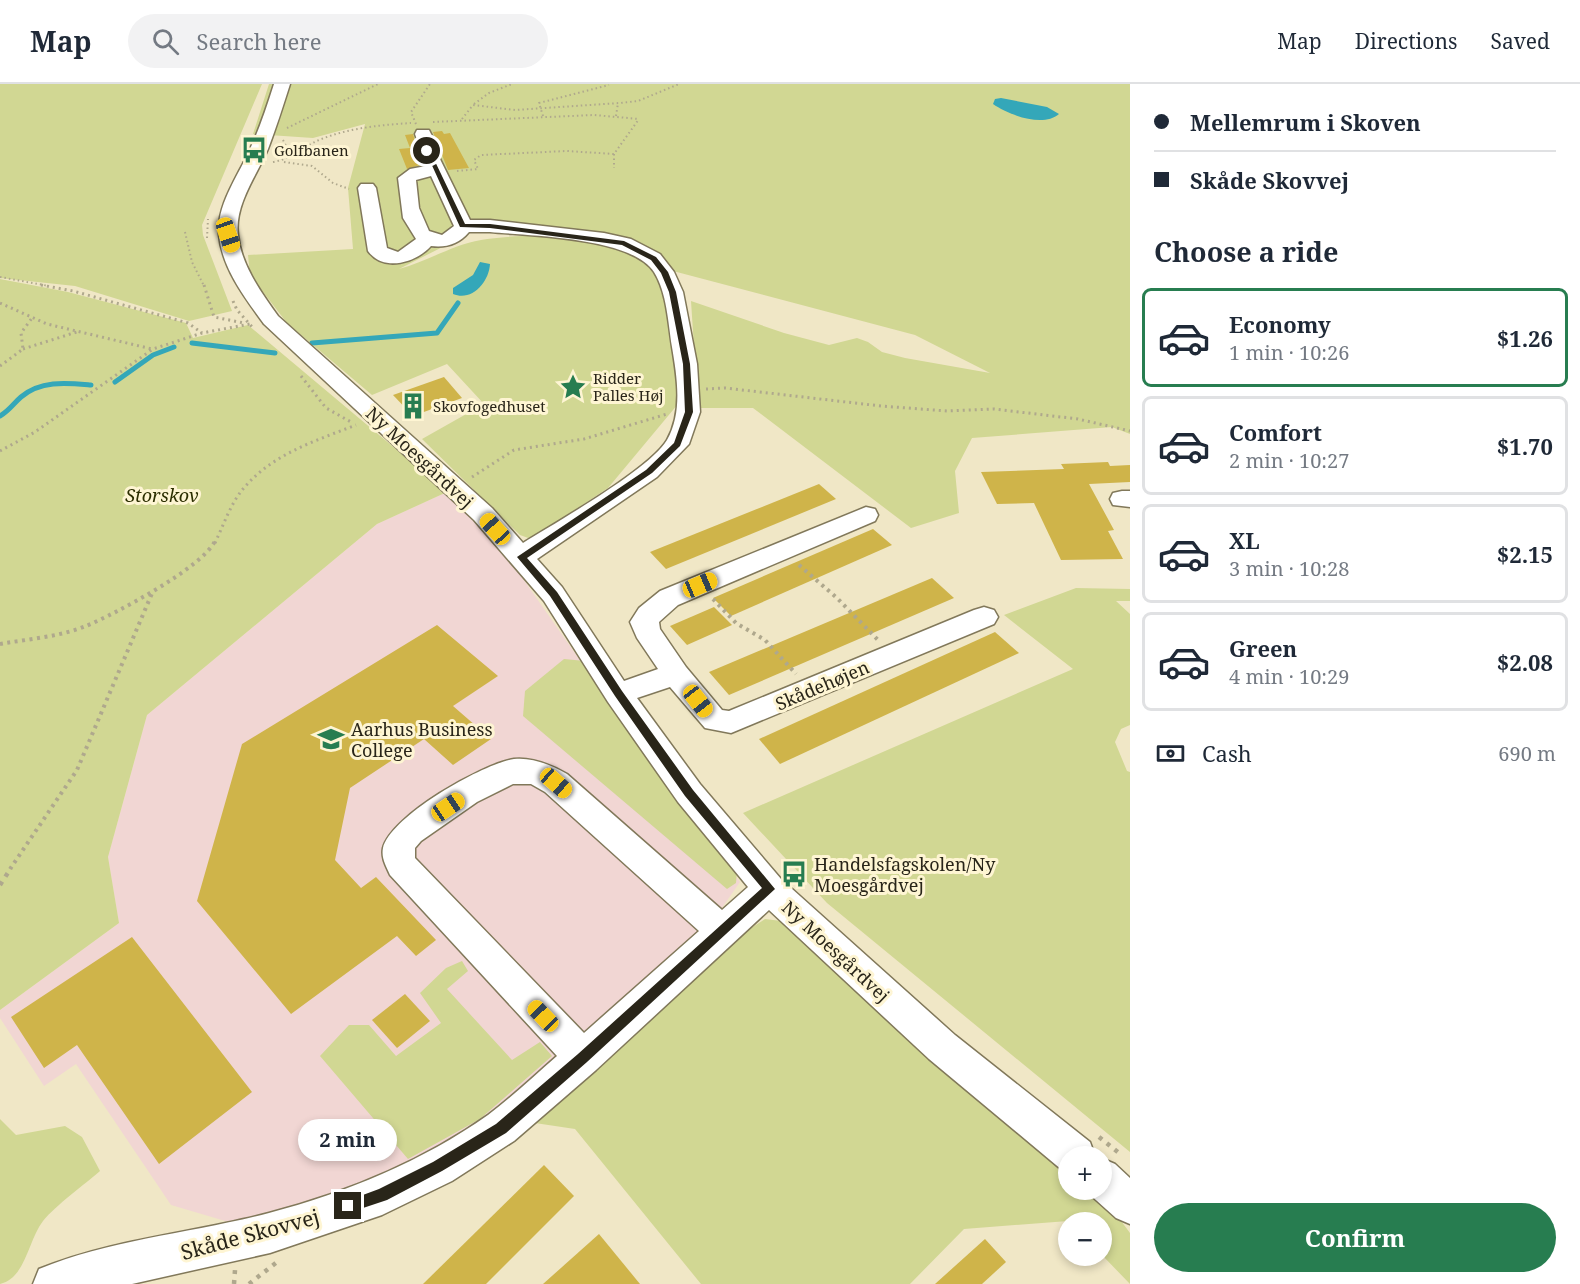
<!DOCTYPE html>
<html lang="en">
<head>
<meta charset="utf-8">
<style>
  body { margin:0; font-family:"Noto Serif",serif; background:#f2f2f3; color:#1f2937; height:100vh; display:flex; flex-direction:column; font-size:22px; white-space:nowrap }
  * { box-sizing:border-box; margin:0 }
  p { font-size:20px; color:#747a83 }
  .icon { flex:none; width:33px; height:33px; fill:none; stroke:currentColor; stroke-width:2; stroke-linecap:round; stroke-linejoin:round }
  .map { position:relative; flex:1; overflow:hidden }
  .side { display:flex; flex-direction:column; background:#fff; width:450px }
  .side>* { flex:none }
  .top-card { display:grid; align-content:center; height:132px; padding:0 24px; background:#fff }
  .buttons { position:absolute; left:1058px; top:1062px; display:grid; gap:12px }
  .buttons a { display:grid; place-items:center; width:54px; height:54px; border-radius:50%; background:#fff; box-shadow:0 3px 9px #0003; font-size:30px }
  .end { position:absolute; width:27px; height:27px; margin:-14px; border:8px solid #292519; background:#fff; box-shadow:0 0 0 3px #fff }
  .from { border-radius:50% }
  .bubble { position:absolute; height:42px; border-radius:21px; background:#fff; box-shadow:0 3px 9px #0003; font-size:20px; font-weight:700; line-height:42px; text-align:center }
  .car { position:absolute; width:18px; height:36px; margin:-18px -9px; border-radius:8px; box-shadow:0 0 4px 2px #0007; background:linear-gradient(#f5c518 24%,#345 0 40%,#f5c518 0 76%,#345 0 86%,#f5c518 0) }
  .top-card b { display:flex; align-items:center; gap:21px; height:57px; font-size:22px }
  .top-card b+b { border-top:2px solid #e0e1e3 }
  .top-card i { width:15px; height:15px; background:#1f2937 }
  ul { padding:0; list-style:none }
  li { display:flex; align-items:center; gap:18px; height:99px; margin:0 12px 9px; padding:0 12px; border:3px solid #e0e1e3; border-radius:9px }
  li div { flex:1 }
  li b { display:block; font-size:22px }
  li em { font-style:normal; font-weight:700 }
  li.active { border-color:#277d50 }
  li>.icon { width:54px; height:54px; stroke-width:1.5 }
  h2 { padding:0 24px; font-size:27px; line-height:72px }
  .pay { display:flex; align-items:center; gap:15px; height:66px; padding:0 24px; font-size:22px }
  .pay p { margin-inline-start:auto }
  .action { display:flex; gap:12px; margin-top:auto; padding:12px 24px }
  .action a { flex:1; height:69px; border-radius:36px; background:#277d50; color:#fff; font-size:24px; font-weight:700; line-height:69px; text-align:center }
  header { display:flex; align-items:center; gap:36px; box-sizing:border-box; height:84px; padding:0 30px; background:#fff; border-bottom:2px solid #e0e1e3 }
  header strong { font-size:28px }
  nav { display:flex; gap:33px; margin-inline-start:auto; font-size:21px }
  .search { width:420px; height:54px; background:#f2f2f3; display:flex; align-items:center; gap:15px; box-sizing:border-box; padding:0 21px; border-radius:33px; color:#747a83; font-size:22px }
  main { display:flex; flex:1; min-height:0 }
  .map>svg:first-child { display:block }
</style>
</head>
<body>
<header>
<strong>Map</strong>
<div class="search"><svg class="icon" aria-label="search" viewBox="0 0 24 24"><circle cx="10" cy="10" r="6"/><path d="M15 15l6 6"/></svg>Search here</div>
<nav><a>Map</a><a>Directions</a><a>Saved</a></nav>
</header>
<main>
<div class="map">
<svg width="1130" height="1200" viewBox="0 0 1130 1200">
  <rect width="100%" height="100%" fill="#f0e7c6"/>
  <!-- education -->
  <path fill="#f1d6d3" d="M 447,408 L 498,459 L 660,691 L 740,798 L 705,848 L 478,1042 L 374,1101 L 249,1144 L 171,1121 L 76,980 L 44,1002 L 0,934 L 0,926 L 119,839 L 108,773 L 147,631 L 377,440 Z"/>
  <!-- green -->
  <g fill="#d1d793">
    <path d="M 0,0 L 262,0 L 202,141 L 203,151 L 232,227 L 189,237 L 75,202 L 0,194 Z"/>
    <path d="M 269,0 L 1130,0 L 1130,350 L 1112,343 L 972,354 L 955,387 L 959,429 L 911,444 L 753,324 L 698,324 L 691,217 L 784,249 L 829,261 L 857,254 L 868,258 L 882,268 L 905,274 L 990,289 L 915,251 L 673,187 L 657,171 L 645,164 L 488,140 L 399,185 C 426,178 452,161 481,156 C 528,148 644,146 665,201 C 676,230 675,287 678,320 L 608,404 L 531,455 L 520,451 L 422,355 L 484,320 L 447,280 L 372,311 L 287,239 L 250,191 L 248,171 L 353,165 L 348,104 L 365,40 L 313,54 L 253,50 Z"/>
    <path d="M 0,195 L 68,208 L 186,239 L 193,254 L 248,241 L 447,408 L 377,440 L 147,631 L 108,773 L 119,839 L 0,926 Z"/>
    <path d="M 1076,504 L 1130,505 L 1130,517 L 1116,517 L 1130,530 L 1130,641 L 1121,645 L 1115,658 L 1127,687 L 1130,688 L 1130,1068 L 827,819 L 743,729 L 1073,585 L 1004,531 Z"/>
    <path d="M 564,575 L 585,577 L 737,787 L 736,799 L 727,805 L 523,632 L 525,607 Z"/>
    <path d="M 765,835 L 789,838 L 1068,1081 L 1068,1106 L 1096,1106 L 1101,1110 L 1130,1149 L 1130,1200 L 1101,1170 L 1101,1138 L 1070,1138 L 1068,1137 L 964,1145 L 910,1200 L 701,1200 L 575,1045 L 535,1039 L 748,846 Z"/>
    <path d="M 462,877 L 468,887 L 447,905 L 512,976 L 540,958 L 552,972 L 480,1035 L 408,1075 L 320,972 L 349,941 L 369,941 L 396,972 L 441,939 L 420,909 L 446,884 Z"/>
    <path d="M 0,1035 L 16,1051 L 65,1042 L 82,1053 L 100,1087 C 84,1101 56,1121 43,1137 C 28,1156 26,1194 0,1200 Z"/>
  </g>
  <!-- water -->
  <g fill="#34a7b9">
    <path d="M 1001,14 L 1047,23 L 1059,30 C 1043,44 1009,31 993,20 L 995,15 Z"/>
    <path d="M 480,178 L 490,180 C 489,198 472,218 453,210 L 453,204 L 473,191 Z"/>
  </g>
  <g fill="none" stroke-linecap="round" stroke-linejoin="round">
    <!-- stream -->
    <g stroke="#34a7b9" stroke-width="5">
      <path d="M 192,259 L 275,269"/>
      <path d="M 312,259 L 437,249 L 458,219"/>
      <path d="M 115,298 L 153,271 L 174,263"/>
      <path d="M 0,332 C 9,327 14,319 21,313 C 41,296 67,299 91,301"/>
    </g>
  </g>
  <!-- building -->
  <g fill="#cfb44a">
    <path d="M 442,47 L 444,50 L 450,49 L 469,84 L 448,86 L 433,48 Z"/>
    <path d="M 413,50 L 417,64 L 416,68 L 423,80 L 407,85 L 399,65 L 410,64 L 405,51 Z"/>
    <path d="M 444,293 L 462,314 L 413,332 L 393,311 Z"/>
    <path d="M 1108,378 L 1110,382 L 1130,381 L 1130,398 L 1089,400 L 1114,446 L 1108,447 L 1123,475 L 1061,476 L 1034,419 L 997,420 L 981,388 L 1064,385 L 1061,380 Z"/>
    <path d="M 819,400 L 836,415 L 666,485 L 650,468 Z"/>
    <path d="M 873,445 L 892,461 L 731,532 L 713,514 Z"/>
    <path d="M 932,494 L 954,514 L 729,611 L 709,588 Z"/>
    <path d="M 714,523 L 732,541 L 687,561 L 670,542 Z"/>
    <path d="M 437,541 L 498,592 L 453,622 L 491,655 L 453,681 L 424,655 L 350,704 L 335,776 L 361,804 L 376,793 L 436,856 L 416,872 L 397,852 L 291,930 L 197,817 L 242,660 Z"/>
    <path d="M 995,548 L 1019,569 L 780,680 L 759,655 Z"/>
    <path d="M 132,853 L 252,1008 L 159,1080 L 77,961 L 44,984 L 11,933 Z"/>
    <path d="M 405,910 L 430,937 L 397,964 L 372,936 Z"/>
    <path d="M 544,1081 L 574,1112 L 486,1200 L 423,1200 Z"/>
    <path d="M 599,1150 L 640,1200 L 543,1200 Z"/>
    <path d="M 985,1155 L 1006,1178 L 982,1200 L 935,1200 Z"/>
  </g>
  <g fill="none" stroke-linecap="round" stroke-linejoin="round">
    <!-- minor casing -->
    <g stroke="#81785a" stroke-width="3">
      <g id="minor">
        <path d="M 274,0 L 290,0 C 283,22 276,44 268,65 C 257,91 234,121 238,151 C 241,181 261,208 278,232 L 492,424 L 523,459 C 555,439 650,385 667,356 C 683,328 677,293 672,263 C 668,238 667,209 654,188 C 631,153 530,152 490,148 L 469,148 C 459,160 446,164 431,162 C 417,178 384,189 368,167 L 358,104 L 361,100 L 373,100 L 376,104 L 387,164 L 398,168 L 416,155 L 403,134 L 398,94 L 410,85 L 426,82 L 418,67 L 420,64 L 415,50 L 417,46 L 429,46 L 438,64 L 436,67 L 470,136 L 490,136 L 604,149 L 631,155 L 660,170 L 674,188 L 683,208 L 697,280 L 700,328 L 689,360 L 657,393 L 537,475 L 562,503 L 624,597 L 658,585 L 637,554 L 630,538 L 639,524 L 660,507 L 866,423 L 875,425 L 878,431 L 875,437 L 678,521 L 659,538 L 660,545 L 686,583 L 722,626 L 729,627 L 974,526 L 984,523 L 994,526 L 998,533 L 994,540 L 731,649 L 705,644 L 670,603 L 637,614 L 700,700 L 781,795 L 955,951 L 1090,1058 L 1095,1072 L 1068,1072 L 1068,1088 L 1062,1086 L 929,975 L 769,826 L 596,986 L 514,1057 L 452,1097 L 382,1131 L 270,1169 L 132,1200 L 33,1200 L 39,1185 C 112,1155 193,1149 269,1129 C 345,1109 423,1077 488,1031 C 512,1013 534,992 557,972 L 390,791 C 386,782 381,774 383,764 C 391,732 482,680 514,675 C 533,673 551,681 567,690 L 722,826 L 748,803 L 678,718 L 608,618 L 544,517 L 474,436 L 264,240 C 245,214 222,184 219,151 C 216,121 239,91 250,65 C 260,44 267,22 274,0 ZM 431,92 L 454,142 L 442,151 L 429,147 L 419,124 L 416,96 ZM 513,700 L 531,700 L 545,708 L 699,847 L 584,949 L 415,774 L 415,764 L 421,757 L 477,718 Z"/>
        <path d="M 1122,407 L 1130,407 L 1130,423 L 1113,421 L 1110,415 L 1113,409 Z"/>
        <path d="M 1101,1074 L 1115,1080 L 1130,1094 L 1130,1140 L 1116,1134 L 1087,1108 L 1086,1106 L 1101,1106 Z"/>
      </g>
    </g>
    <!-- path-far3 -->
    <g stroke="#afa88d" stroke-width="2" stroke-dasharray="1.5 3" stroke-linecap="butt">
      <path d="M 474,20 L 489,9 L 512,0"/>
      <path d="M 543,32 L 539,19 L 609,1"/>
      <path d="M 616,32 L 618,19"/>
      <path d="M 462,35 L 473,21 L 515,26 L 620,19 L 638,17 L 679,0"/>
      <path d="M 433,38 L 594,31 L 639,35"/>
      <path d="M 416,40 L 411,28 L 430,0"/>
      <path d="M 287,44 L 378,0"/>
      <path d="M 283,56 L 287,64 L 299,68"/>
      <path d="M 614,70 L 614,84"/>
      <path d="M 273,78 C 291,75 303,63 319,56 C 348,44 380,41 411,39"/>
      <path d="M 284,78 L 312,82 L 333,99 L 349,105"/>
      <path d="M 457,87 L 478,85 L 474,76 L 481,71 L 567,67 L 614,70 L 639,35"/>
      <path d="M 185,148 L 192,178 L 204,202"/>
      <path d="M 207,154 L 208,135"/>
      <path d="M 0,193 L 49,202"/>
    </g>
    <!-- path-far2 -->
    <g stroke="#afa88d" stroke-width="3" stroke-dasharray="2 4" stroke-linecap="butt">
      <path d="M 41,201 L 73,207 L 188,239 L 202,249"/>
      <path d="M 204,201 L 214,233 L 244,239"/>
      <path d="M 233,217 L 237,226 L 253,244"/>
      <path d="M 0,219 L 47,240 L 152,265"/>
      <path d="M 23,265 L 80,247"/>
      <path d="M 0,282 L 23,265 L 21,249 L 32,234"/>
      <path d="M 301,292 L 326,324 L 351,338"/>
      <path d="M 706,305 L 725,304 L 881,322 L 947,327 L 994,325 L 1078,335 L 1130,347"/>
      <path d="M 0,367 L 35,348 L 153,265 L 202,249 L 250,240"/>
      <path d="M 472,393 L 514,366 L 584,355 L 667,330"/>
      <path d="M 215,459 C 223,442 231,419 243,405 C 272,370 315,357 356,341"/>
    </g>
    <!-- path-far1 -->
    <g stroke="#afa88d" stroke-width="4" stroke-dasharray="3 4.5" stroke-linecap="butt">
      <path d="M 799,481 L 837,514 L 878,556"/>
      <path d="M 713,515 L 736,539 L 765,556 L 796,590"/>
      <path d="M 0,560 C 28,555 59,553 86,542 C 115,530 202,484 215,457"/>
      <path d="M 10,785 L 77,686 L 153,507"/>
    </g>
    <!-- path -->
    <g stroke="#afa88d" stroke-width="4.5" stroke-dasharray="4 6" stroke-linecap="butt">
      <path d="M 0,801 L 11,784"/>
      <path d="M 1099,1053 L 1119,1069"/>
      <path d="M 234,1200 L 235,1186"/>
      <path d="M 249,1200 L 277,1178"/>
    </g>
    <!-- minor -->
    <use href="#minor" fill="#fff" fill-rule="evenodd"/>
  </g>
  <!-- route -->
  <path fill="#292519" d="M 425,66 L 430,67 L 465,140 L 490,140 L 624,157 L 656,173 L 668,188 L 676,208 L 690,280 L 693,328 L 680,362 L 652,389 L 527,474 L 557,508 L 622,607 L 693,706 L 775,805 L 587,978 L 506,1049 L 442,1087 L 387,1116 L 348,1129 L 344,1127 L 342,1122 L 344,1118 L 379,1105 L 433,1078 L 496,1040 L 578,970 L 762,804 L 685,712 L 615,612 L 550,512 L 517,473 L 646,386 L 674,359 L 685,328 L 683,280 L 669,208 L 661,189 L 651,176 L 622,161 L 490,144 L 460,143 Z"/>
  <!-- icons -->
  <defs>
    <g id="bus-bare" transform="scale(2.07)"><path d="M-5-6H5V4H4V6H2V4H-2V6H-4V4H-5ZM-3.5-4V0h7V-4ZM-3.5 1.2v1.5H-2V1.2ZM2 1.2v1.5H3.5V1.2Z" fill="#277d50" stroke="#fef5d3" stroke-width="2.5" paint-order="stroke"/></g>
    <g id="sight-bare" transform="scale(2.07)"><path d="M0-6L1.8-2.2L6-1.7L2.9 1.2L3.7 5.4L0 3.3L-3.7 5.4L-2.9 1.2L-6-1.7L-1.8-2.2Z" fill="#277d50" stroke="#fef5d3" stroke-width="2.5" paint-order="stroke"/></g>
    <g id="building-bare" transform="scale(2.07)"><path d="M-4-6H4V6H1V3H-1V6H-4ZM-2.5-4.3h1.7v1.8h-1.7ZM.8-4.3h1.7v1.8H.8ZM-2.5-1h1.7V.8h-1.7ZM.8-1h1.7V.8H.8Z" fill="#277d50" stroke="#fef5d3" stroke-width="2.5" paint-order="stroke"/></g>
    <g id="school-bare" transform="scale(2.07)"><path d="M0-5L7-2L0 1L-7-2ZM-4 1L0 2.5L4 1V4Q0 6-4 4Z" fill="#277d50" stroke="#fef5d3" stroke-width="2.5" paint-order="stroke"/></g>
  </defs>
  <g fill-rule="evenodd">
    <use href="#bus-bare" x="254" y="66"/>
    <use href="#sight-bare" x="573" y="303"/>
    <use href="#building-bare" x="413" y="322"/>
    <use href="#school-bare" x="331" y="655"/>
    <use href="#bus-bare" x="794" y="790"/>
  </g>
  <g text-anchor="middle" dominant-baseline="central" stroke-width="6" stroke-linejoin="round" paint-order="stroke">
    <!-- far-poi labels -->
    <g font-size="15" fill="#292519" stroke="#fef5d3" text-anchor="start">
      <text x="274" y="66">Golfbanen</text>
      <text x="593" y="294">Ridder<tspan x="593" dy="17">Palles Høj</tspan></text>
      <text x="433" y="322">Skovfogedhuset</text>
    </g>
    <!-- street labels -->
    <g font-size="18" fill="#292519" stroke="#fef5d3">
      <text transform="translate(420 373) rotate(43)">Ny Moesgårdvej</text>
      <text transform="translate(822 601) rotate(-23)">Skådehøjen</text>
      <text transform="translate(836 867) rotate(43)">Ny Moesgårdvej</text>
    </g>
    <!-- park labels -->
    <g font-size="18" font-style="italic" fill="#2c2e01" stroke="#fef5d3">
      <text x="162" y="411">Storskov</text>
    </g>
    <!-- poi labels -->
    <g font-size="18" fill="#292519" stroke="#fef5d3" text-anchor="start">
      <text x="351" y="645">Aarhus Business<tspan x="351" dy="21">College</tspan></text>
      <text x="814" y="780">Handelsfagskolen/Ny<tspan x="814" dy="21">Moesgårdvej</tspan></text>
    </g>
    <!-- near-street labels -->
    <g font-size="21" fill="#292519" stroke="#fef5d3">
      <text transform="translate(250 1150) rotate(-15)">Skåde Skovvej</text>
    </g>
  </g>
</svg>
<div class="buttons">
<a>+</a>
<a>−</a>
</div>
<i class="end from" style="left:427px;top:67px"></i>
<i class="end" style="left:348px;top:1122px"></i>
<div class="bubble" style="left:298px;top:1035px;width:99px">2 min</div>
<i class="car" style="left:228px;top:151px;rotate:161deg"></i>
<i class="car" style="left:495px;top:445px;rotate:318deg"></i>
<i class="car" style="left:700px;top:501px;rotate:67deg"></i>
<i class="car" style="left:698px;top:617px;rotate:142deg"></i>
<i class="car" style="left:556px;top:699px;rotate:131deg"></i>
<i class="car" style="left:448px;top:723px;rotate:56deg"></i>
<i class="car" style="left:543px;top:932px;rotate:316deg"></i>
</div>
<section class="side">
<div class="top-card">
<b><i class="from"></i>Mellemrum i Skoven</b>
<b><i></i>Skåde Skovvej</b>
</div>
<h2>Choose a ride</h2>
<ul>
<li class="active"><svg class="icon" aria-label="car" viewBox="0 0 24 24"><path d="M5 17H2v-5l4-1 3-4h7l3 4 3 1v5h-3M9 17h6M6 11h13"/><circle cx="7" cy="17" r="2"/><circle cx="17" cy="17" r="2"/></svg><div><b>Economy</b><p>1 min · 10:26</p></div><em>$1.26</em></li>
<li><svg class="icon" aria-label="car" viewBox="0 0 24 24"><path d="M5 17H2v-5l4-1 3-4h7l3 4 3 1v5h-3M9 17h6M6 11h13"/><circle cx="7" cy="17" r="2"/><circle cx="17" cy="17" r="2"/></svg><div><b>Comfort</b><p>2 min · 10:27</p></div><em>$1.70</em></li>
<li><svg class="icon" aria-label="car" viewBox="0 0 24 24"><path d="M5 17H2v-5l4-1 3-4h7l3 4 3 1v5h-3M9 17h6M6 11h13"/><circle cx="7" cy="17" r="2"/><circle cx="17" cy="17" r="2"/></svg><div><b>XL</b><p>3 min · 10:28</p></div><em>$2.15</em></li>
<li><svg class="icon" aria-label="car" viewBox="0 0 24 24"><path d="M5 17H2v-5l4-1 3-4h7l3 4 3 1v5h-3M9 17h6M6 11h13"/><circle cx="7" cy="17" r="2"/><circle cx="17" cy="17" r="2"/></svg><div><b>Green</b><p>4 min · 10:29</p></div><em>$2.08</em></li>
</ul>
<div class="pay"><svg class="icon" aria-label="cash" viewBox="0 0 24 24"><path d="M3 7h18v10H3z"/><circle cx="12" cy="12" r="2"/></svg>Cash<p>690 m</p></div>
<div class="action"><a>Confirm</a></div>
</section>
</main>
</body>
</html>
